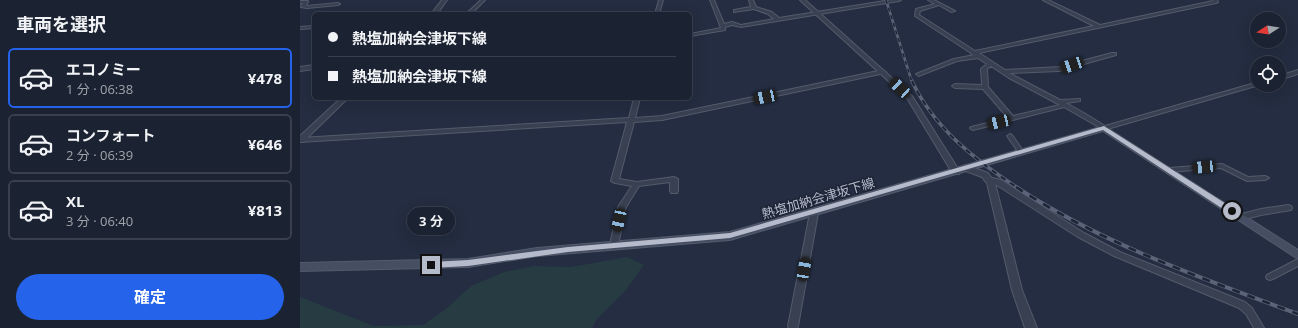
<!DOCTYPE html>
<html lang="ja">
<head>
<meta charset="utf-8">
<style>
  body { margin:0; font-family:"Open Sans","Noto Sans JP",sans-serif; background:#242a39; color:#f1f3f6; height:100vh; display:flex; flex-direction:column; font-size:15px; white-space:nowrap }
  * { box-sizing:border-box; margin:0 }
  p { font-size:13px; color:#a0a4ab }
  .icon { flex:none; width:22px; height:22px; fill:none; stroke:currentColor; stroke-width:2; stroke-linecap:round; stroke-linejoin:round }
  .map { position:relative; flex:1; overflow:hidden }
  .side { display:flex; flex-direction:column; background:#1b2231; width:300px }
  .side>* { flex:none }
  .hud { position:absolute; left:12px; top:12px; width:380px; height:88px; border-radius:6px; box-shadow:0 4px 16px #0002,0 0 0 1px #393f4d; display:grid; align-content:center; height:88px; padding:0 16px; background:#1b2231 }
  .needle { width:26px; rotate:258deg }
  .buttons { position:absolute; left:950px; top:12px; display:grid; gap:8px }
  .buttons a { display:grid; place-items:center; width:36px; height:36px; border-radius:50%; background:#1b2231; box-shadow:0 4px 16px #0002,0 0 0 1px #393f4d; font-size:20px }
  .end { position:absolute; width:18px; height:18px; margin:-9px; border:5px solid #b5bbcb; background:#111; box-shadow:0 0 0 2px #111 }
  .from { border-radius:50% }
  .bubble { position:absolute; height:28px; border-radius:14px; background:#1b2231; box-shadow:0 4px 16px #0002,0 0 0 1px #393f4d; font-size:13px; font-weight:700; line-height:28px; text-align:center }
  .car { position:absolute; width:12px; height:24px; margin:-12px -6px; border-radius:5px; box-shadow:0 0 3px 1px #0007; background:linear-gradient(#222 24%,#8ab4d8 0 40%,#222 0 76%,#8ab4d8 0 86%,#222 0) }
  .hud b { display:flex; align-items:center; gap:14px; height:38px; font-size:15px }
  .hud b+b { border-top:1px solid #393f4d }
  .hud i { width:10px; height:10px; background:#f1f3f6 }
  ul { padding:0; list-style:none }
  li { display:flex; align-items:center; gap:12px; height:60px; margin:0 8px 6px; padding:0 8px; border:2px solid #393f4d; border-radius:6px }
  li div { flex:1 }
  li b { display:block; font-size:15px }
  li em { font-style:normal; font-weight:700 }
  li.on { border-color:#2563eb }
  li>.icon { width:36px; height:36px; stroke-width:1.5 }
  h2 { padding:0 16px; font-size:18px; line-height:48px }
  .cta { display:flex; gap:8px; margin-top:auto; padding:8px 16px }
  .cta a { flex:1; height:46px; border-radius:24px; background:#2563eb; color:#fff; font-size:16px; font-weight:700; line-height:46px; text-align:center }
  main { display:flex; flex:1; min-height:0 }
  .map>svg:first-child { display:block }
</style>
</head>
<body>
<main>
<section class="side">
<h2>車両を選択</h2>
<ul>
<li class="on"><svg class="icon" aria-label="car" viewBox="0 0 24 24"><path d="M5 17H2v-5l4-1 3-4h7l3 4 3 1v5h-3M9 17h6M6 11h13"/><circle cx="7" cy="17" r="2"/><circle cx="17" cy="17" r="2"/></svg><div><b>エコノミー</b><p>1 分 · 06:38</p></div><em>¥478</em></li>
<li><svg class="icon" aria-label="car" viewBox="0 0 24 24"><path d="M5 17H2v-5l4-1 3-4h7l3 4 3 1v5h-3M9 17h6M6 11h13"/><circle cx="7" cy="17" r="2"/><circle cx="17" cy="17" r="2"/></svg><div><b>コンフォート</b><p>2 分 · 06:39</p></div><em>¥646</em></li>
<li><svg class="icon" aria-label="car" viewBox="0 0 24 24"><path d="M5 17H2v-5l4-1 3-4h7l3 4 3 1v5h-3M9 17h6M6 11h13"/><circle cx="7" cy="17" r="2"/><circle cx="17" cy="17" r="2"/></svg><div><b>XL</b><p>3 分 · 06:40</p></div><em>¥813</em></li>
</ul>
<div class="cta"><a>確定</a></div>
</section>
<div class="map">
<svg width="998" height="328" viewBox="0 0 998 328">
  <rect width="100%" height="100%" fill="#242d41"/>
  <!-- green -->
  <path fill="#263c42" d="M 327,257 L 344,265 L 324,292 L 296,320 L 292,328 L 0,328 L 0,297 L 74,326 L 123,325 L 147,308 L 171,286 L 204,272 L 233,266 L 271,267 Z"/>
  <g fill="none" stroke-linecap="round" stroke-linejoin="round">
    <!-- minor casing -->
    <g stroke="#535b6b" stroke-width="2">
      <g id="minor">
        <path d="M 181,0 L 185,0 L 171,14 L 166,14 Z"/>
        <path d="M 359,0 L 363,0 L 359,14 L 355,14 Z"/>
        <path d="M 410,0 L 414,0 L 424,24 L 432,22 L 441,25 L 474,19 L 468,14 L 454,9 L 434,12 L 434,10 L 451,7 L 449,0 L 453,0 L 456,7 L 472,12 L 479,18 L 591,0 L 601,0 L 599,1 L 441,27 L 432,25 L 425,27 L 425,30 L 390,36 L 390,34 L 421,28 Z"/>
        <path d="M 628,0 L 634,0 L 655,11 L 651,12 L 639,5 L 620,11 L 619,15 L 675,51 L 794,26 L 743,0 L 748,0 L 800,25 L 913,1 L 913,0 L 917,0 L 918,2 L 916,3 L 679,53 L 705,70 L 759,67 L 812,53 L 816,53 L 816,55 L 759,71 L 709,73 L 760,100 L 780,99 L 780,101 L 766,103 L 784,113 L 805,126 L 955,83 L 957,82 L 957,85 L 959,85 L 804,130 L 764,107 L 673,130 L 671,129 L 670,128 L 671,127 L 708,118 L 683,89 L 655,88 L 652,86 L 655,84 L 682,85 L 681,69 L 687,64 L 678,58 L 657,61 L 621,75 L 619,76 L 616,74 L 654,59 L 674,55 L 671,54 L 671,53 L 615,16 L 616,9 L 635,4 ZM 691,66 L 709,78 L 760,105 L 713,116 L 688,87 L 687,69 Z"/>
        <path d="M 0,1 L 8,1 L 8,2 L 6,5 L 7,6 L 38,3 L 40,4 L 38,5 L 7,8 L 1,7 L 1,6 L 3,3 L 0,3 Z"/>
        <path d="M 201,12 L 203,12 L 203,14 L 194,14 Z"/>
        <path d="M 14,26 L 14,28 L 0,29 L 0,27 Z"/>
        <path d="M 14,65 L 14,69 L 0,71 L 0,67 Z"/>
        <path d="M 583,70 L 586,72 L 585,73 L 362,120 L 334,122 L 319,179 L 337,182 L 374,177 L 378,179 L 378,191 L 377,193 L 371,193 L 370,191 L 370,182 L 339,186 L 326,207 L 318,245 L 317,247 L 314,248 L 311,247 L 310,245 L 318,207 L 332,186 L 315,183 L 311,181 L 327,122 L 0,142 L 0,138 L 329,118 L 334,98 L 340,98 L 335,118 L 362,116 Z"/>
        <path d="M 998,70 L 998,74 L 979,80 L 979,76 Z"/>
        <path d="M 710,134 L 712,135 L 723,151 L 724,152 L 723,153 L 719,153 L 707,136 Z"/>
        <path d="M 922,164 L 948,177 L 965,176 L 969,178 L 965,180 L 947,181 L 921,168 L 869,172 L 865,170 L 869,168 Z"/>
        <path d="M 685,177 L 688,177 L 701,180 L 784,233 L 820,252 L 945,302 L 952,308 L 964,328 L 954,328 L 946,314 L 939,308 L 814,256 L 778,237 L 695,184 L 685,181 L 684,179 Z"/>
        <path d="M 988,205 L 991,206 L 992,208 L 991,210 L 961,215 L 941,220 L 938,219 L 937,217 L 938,215 L 961,209 Z"/>
        <path d="M 514,210 L 517,211 L 518,213 L 498,326 L 497,328 L 489,328 L 488,326 L 510,213 L 511,211 Z"/>
        <path d="M 998,259 L 998,266 L 973,279 L 970,280 L 967,279 L 966,277 L 967,275 Z"/>
      </g>
    </g>
    <!-- tertiary casing -->
    <g stroke="#535b6b" stroke-width="2">
      <g id="tertiary">
        <path d="M 142,0 L 147,0 L 137,14 L 131,14 Z"/>
        <path d="M 500,0 L 505,0 L 612,96 L 660,172 L 659,174 L 653,174 L 607,98 Z"/>
        <path d="M 41,98 L 48,98 L 3,142 L 0,142 L 0,136 Z"/>
        <path d="M 666,165 L 688,173 L 695,183 L 722,290 L 737,328 L 725,328 L 712,290 L 687,183 L 682,177 L 663,170 L 662,168 L 663,166 Z"/>
      </g>
    </g>
    <!-- secondary casing -->
    <g stroke="#535b6b" stroke-width="2">
      <path id="secondary" d="M 804,126 L 998,250 L 998,259 L 803,131 L 430,240 L 237,256 L 168,267 L 0,271 L 0,263 L 168,259 L 237,248 L 430,232 Z"/>
    </g>
    <!-- minor -->
    <use href="#minor" fill="#384051" fill-rule="evenodd"/>
    <!-- tertiary -->
    <use href="#tertiary" fill="#384051" fill-rule="evenodd"/>
    <!-- secondary -->
    <use href="#secondary" fill="#464e64" fill-rule="evenodd"/>
    <!-- rail-far2 casing -->
    <g stroke="#5a6378" stroke-width="2.5">
      <path id="rail-far2" d="M 586,0 L 612,82"/>
    </g>
    <!-- rail-far1 casing -->
    <g stroke="#5a6378" stroke-width="3.5">
      <path id="rail-far1" d="M 612,81 C 633,127 676,161 718,188"/>
    </g>
    <!-- rail casing -->
    <g stroke="#5a6378" stroke-width="4">
      <path id="rail" d="M 716,187 C 803,244 901,278 998,314"/>
    </g>
    <!-- rail-far2 -->
    <use href="#rail-far2" stroke="#1d2536" stroke-width="1.5" stroke-dasharray="4" stroke-linecap="butt"/>
    <!-- rail-far1 -->
    <use href="#rail-far1" stroke="#1d2536" stroke-width="2" stroke-dasharray="5.5" stroke-linecap="butt"/>
    <!-- rail -->
    <use href="#rail" stroke="#1d2536" stroke-width="2.5" stroke-dasharray="8" stroke-linecap="butt"/>
  </g>
  <!-- route -->
  <path fill="#b5bbcb" d="M 804,126 L 934,209 L 934,213 L 929,213 L 803,130 L 430,238 L 268,252 L 168,266 L 131,268 L 127,265 L 131,262 L 168,260 L 268,247 L 430,233 Z"/>
  <g text-anchor="middle" dominant-baseline="central" stroke-width="3" stroke-linejoin="round" paint-order="stroke">
    <!-- street labels -->
    <g font-size="13" fill="#b5bbcb" stroke="#1d2536">
      <text transform="translate(518 198) rotate(-16)">熱塩加納会津坂下線</text>
    </g>
  </g>
</svg>
<div class="buttons">
<a><svg class="needle" viewBox="-14 -14 28 28"><path d="M0-13l5 13h-10z" fill="#e53935"/><path d="M0 13l5-13h-10z" fill="#a0a4ab"/></svg></a>
<a><svg class="icon" aria-label="locate" viewBox="0 0 24 24"><circle cx="12" cy="12" r="6"/><path d="M12 2v4M12 18v4M2 12h4M18 12h4"/></svg></a>
</div>
<i class="end from" style="left:932px;top:211px"></i>
<i class="end" style="left:131px;top:265px"></i>
<div class="bubble" style="left:107px;top:207px;width:48px">3 分</div>
<i class="car" style="left:772px;top:65px;rotate:251deg"></i>
<i class="car" style="left:600px;top:88px;rotate:313deg"></i>
<i class="car" style="left:465px;top:97px;rotate:258deg"></i>
<i class="car" style="left:699px;top:122px;rotate:257deg"></i>
<i class="car" style="left:904px;top:167px;rotate:265deg"></i>
<i class="car" style="left:319px;top:220px;rotate:192deg"></i>
<i class="car" style="left:504px;top:269px;rotate:10deg"></i>
<div class="hud">
<b><i class="from"></i>熱塩加納会津坂下線</b>
<b><i></i>熱塩加納会津坂下線</b>
</div>
</div>
</main>
</body>
</html>
